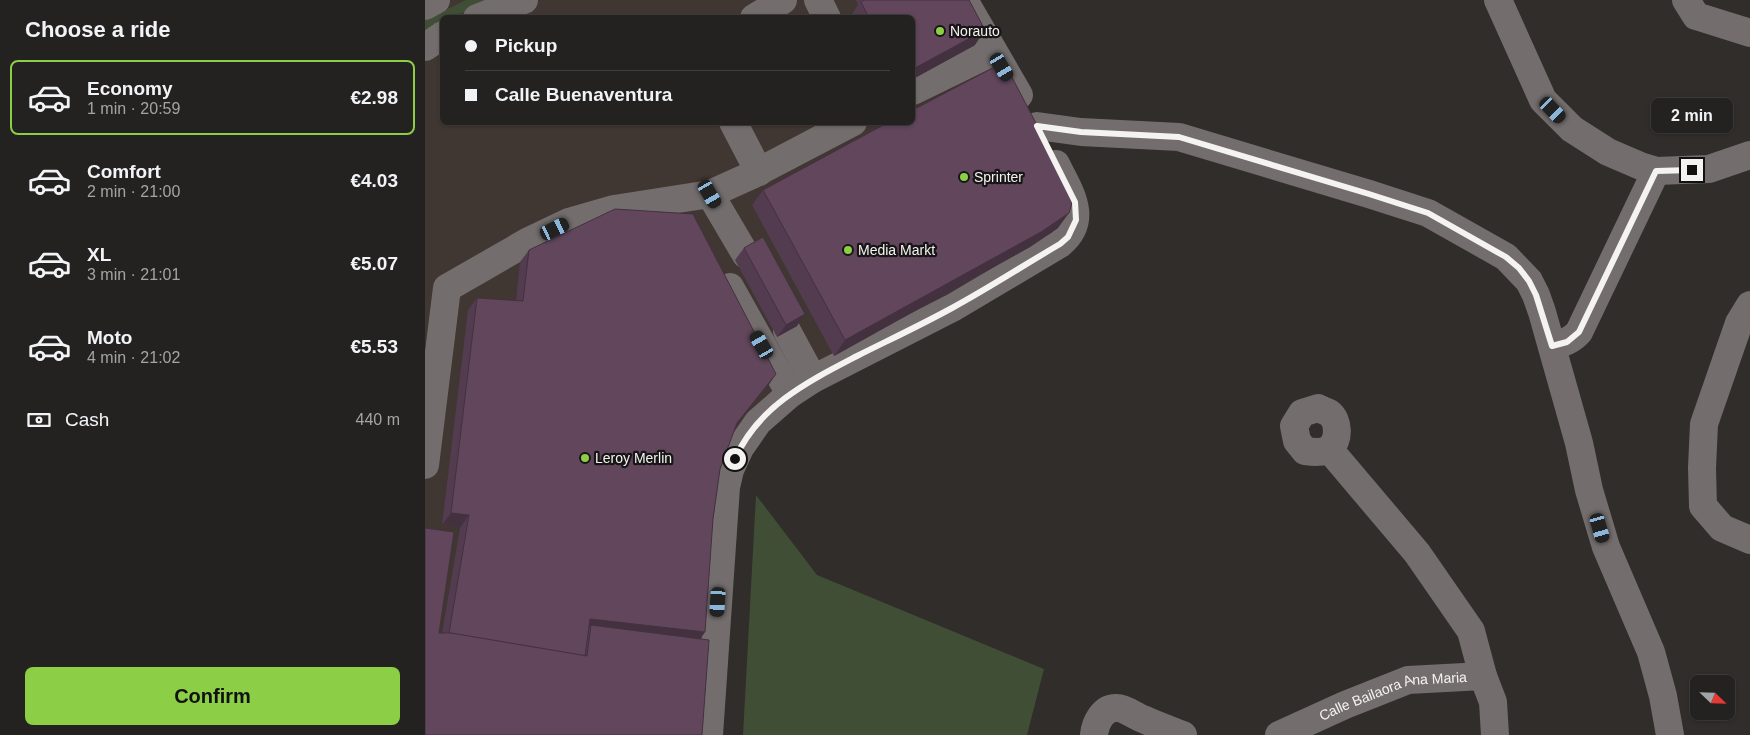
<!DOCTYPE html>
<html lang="en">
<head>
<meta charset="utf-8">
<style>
  body { margin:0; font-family:Arial,sans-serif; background:#302f2d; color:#f1f3f6; height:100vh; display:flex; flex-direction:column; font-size:19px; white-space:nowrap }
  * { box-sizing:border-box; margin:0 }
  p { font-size:16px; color:#a3a4a5 }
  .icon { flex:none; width:28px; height:28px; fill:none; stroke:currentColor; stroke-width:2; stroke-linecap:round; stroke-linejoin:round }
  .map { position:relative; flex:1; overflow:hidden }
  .side { display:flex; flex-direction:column; background:#242220; width:425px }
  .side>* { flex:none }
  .top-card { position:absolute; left:15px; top:15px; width:475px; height:110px; border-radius:8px; box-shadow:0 1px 4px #0004,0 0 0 1px #413f3e; display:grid; align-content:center; height:110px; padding:0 25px; background:#242220 }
  .needle { width:32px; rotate:113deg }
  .buttons { position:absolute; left:1265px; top:675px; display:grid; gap:10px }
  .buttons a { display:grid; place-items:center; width:45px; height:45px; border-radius:8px; background:#242220; box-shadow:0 1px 4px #0004,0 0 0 1px #413f3e; font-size:25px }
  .end { position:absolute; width:22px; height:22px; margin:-11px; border:6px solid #f5f3f1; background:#111; box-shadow:0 0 0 2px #111 }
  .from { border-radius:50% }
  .bubble { position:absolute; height:35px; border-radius:8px; background:#242220; box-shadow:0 1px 4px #0004,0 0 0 1px #413f3e; font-size:16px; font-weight:700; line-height:35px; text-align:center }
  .car { position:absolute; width:15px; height:30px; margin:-15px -8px; border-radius:6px; box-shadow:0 0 4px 1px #0007; background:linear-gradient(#222 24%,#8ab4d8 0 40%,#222 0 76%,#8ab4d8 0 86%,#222 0) }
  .top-card b { display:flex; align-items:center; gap:18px; height:48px; font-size:19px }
  .top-card b+b { border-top:1px solid #413f3e }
  .top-card i { width:12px; height:12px; background:#f1f3f6 }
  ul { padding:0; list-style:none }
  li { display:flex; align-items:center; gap:15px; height:75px; margin:0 10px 8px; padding:0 15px; border:2px solid transparent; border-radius:8px }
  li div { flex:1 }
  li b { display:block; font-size:19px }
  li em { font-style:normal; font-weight:700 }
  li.on { border-color:#8cce45 }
  li>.icon { width:45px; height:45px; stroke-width:1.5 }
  h2 { padding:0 25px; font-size:22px; line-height:60px }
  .pay { display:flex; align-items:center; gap:12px; height:55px; padding:0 25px; font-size:19px }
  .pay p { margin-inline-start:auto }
  .cta { display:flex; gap:10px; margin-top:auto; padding:10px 25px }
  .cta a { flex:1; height:58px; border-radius:8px; background:#8cce45; color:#111; font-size:20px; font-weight:700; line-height:58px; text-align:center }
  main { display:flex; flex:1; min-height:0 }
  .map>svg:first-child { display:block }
</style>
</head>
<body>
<main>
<section class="side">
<h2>Choose a ride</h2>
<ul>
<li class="on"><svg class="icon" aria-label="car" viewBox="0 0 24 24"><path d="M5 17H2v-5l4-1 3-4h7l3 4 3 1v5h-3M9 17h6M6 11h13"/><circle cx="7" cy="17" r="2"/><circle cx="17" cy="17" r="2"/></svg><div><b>Economy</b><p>1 min · 20:59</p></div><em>€2.98</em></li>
<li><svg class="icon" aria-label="car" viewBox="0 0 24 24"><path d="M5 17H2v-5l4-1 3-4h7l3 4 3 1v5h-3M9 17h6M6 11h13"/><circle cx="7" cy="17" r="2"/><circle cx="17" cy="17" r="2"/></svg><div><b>Comfort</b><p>2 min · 21:00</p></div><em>€4.03</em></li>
<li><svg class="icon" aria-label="car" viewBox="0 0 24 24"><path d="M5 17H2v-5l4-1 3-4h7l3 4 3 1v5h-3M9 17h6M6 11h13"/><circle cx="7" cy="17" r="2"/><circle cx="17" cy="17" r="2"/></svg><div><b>XL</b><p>3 min · 21:01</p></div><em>€5.07</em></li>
<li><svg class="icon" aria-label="car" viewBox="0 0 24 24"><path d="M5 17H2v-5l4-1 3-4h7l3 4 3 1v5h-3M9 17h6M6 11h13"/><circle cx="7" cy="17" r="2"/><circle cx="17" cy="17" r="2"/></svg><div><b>Moto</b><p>4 min · 21:02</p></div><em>€5.53</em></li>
</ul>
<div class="pay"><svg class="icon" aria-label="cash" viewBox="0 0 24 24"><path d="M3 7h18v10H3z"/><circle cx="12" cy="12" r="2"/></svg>Cash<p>440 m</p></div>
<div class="cta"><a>Confirm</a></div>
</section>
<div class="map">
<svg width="1325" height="735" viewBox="0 0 1325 735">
  <rect width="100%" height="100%" fill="#302d2b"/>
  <!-- built -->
  <path fill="#403632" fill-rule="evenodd" d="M 11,0 L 539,0 L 651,220 L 388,379 L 315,448 L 284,735 L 0,735 L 0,6 ZM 18,18 L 488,18 L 488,122 L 18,122 Z"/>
  <!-- green -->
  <g fill="#3f4e35">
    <path d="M 41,0 L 66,0 L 29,17 L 18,18 L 17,23 L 0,33 L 0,20 Z"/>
    <path d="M 331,495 L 392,575 L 619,669 L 602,735 L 318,735 Z"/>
  </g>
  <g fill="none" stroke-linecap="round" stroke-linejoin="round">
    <!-- minor -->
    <g stroke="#736e6d" stroke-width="28">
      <path d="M 393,0 L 402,18"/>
      <path d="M 539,0 L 594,95"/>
      <path d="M 1073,0 L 1118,100 L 1147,129 L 1183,152 L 1218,167 L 1231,171 L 1284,169 L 1325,155"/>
      <path d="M 1261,0 L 1271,16 L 1325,33"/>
      <path d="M 0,6 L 11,0"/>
      <path d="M 52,18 L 99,0"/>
      <path d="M 329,18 L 358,0"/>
      <path d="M 0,47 L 18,35"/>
      <path d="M 488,91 L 568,52"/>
      <path d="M 308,122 L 334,172"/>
      <path d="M 612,126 L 656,132 L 754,137 L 944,194 L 1003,213 L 1081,257 L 1104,281 L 1111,295 L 1117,312 L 1154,443 L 1164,490 L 1181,547 L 1226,652 L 1238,696 L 1245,735"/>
      <path d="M 285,194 L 321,255"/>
      <path d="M 305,287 L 365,394"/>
      <path d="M 1325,305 L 1314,323 L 1279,424 L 1277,468 L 1278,506 L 1297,528 L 1325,540"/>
      <path d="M 362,331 L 388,379"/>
      <path d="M 1127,346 C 1138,343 1146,341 1154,332 L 1231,171"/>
      <path d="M 893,408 C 896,410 901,411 904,413 C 914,420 915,441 904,449 C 898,453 888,452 880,451 L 872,441 L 869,426 L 877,413 Z"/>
      <path d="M 904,449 L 992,553 L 1046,631 L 1058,676 L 1068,702 L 1070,735"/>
      <path d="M 0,465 L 22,288 L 102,242 L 144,222 L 189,209 L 285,194 L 327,175 L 428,122"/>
      <path d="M 284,735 L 301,487 L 305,470 L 315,448 L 333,422 L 365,394 L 388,379 L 529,307 L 635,244 C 665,219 644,191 631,164"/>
      <path d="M 669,735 C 670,723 678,707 692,708 C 700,708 710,716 718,719 C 731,725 745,730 758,735"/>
      <path id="s1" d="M 854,735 L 920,705 L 983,680 L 1058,676"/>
    </g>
  </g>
  <!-- wall -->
  <g fill="#533c4f">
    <path d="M 431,0 L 544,0 L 550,45 L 488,79 L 488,18 L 425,17 L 433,5 Z"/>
    <path d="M 338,190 L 633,228 L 605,247 L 409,356 L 327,205 Z"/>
    <path d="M 319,248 L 372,326 L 352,337 L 310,260 Z"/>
    <path d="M 104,250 L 343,386 L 311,426 L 295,469 L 288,519 L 276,639 L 277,735 L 14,633 L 17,633 L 35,528 L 17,525 L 43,310 L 52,298 L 91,301 L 95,262 Z"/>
  </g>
  <!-- shaded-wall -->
  <g fill="#443140">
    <path d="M 560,30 L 550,45 L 488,79 L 488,69 Z"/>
    <path d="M 644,213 L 633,228 L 605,247 L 409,356 L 420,340 Z"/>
    <path d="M 380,314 L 372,326 L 352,337 L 361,325 Z"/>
    <path d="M 351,374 L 343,386 L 304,435 L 312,423 Z"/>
    <path d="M 26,513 L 44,515 L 35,528 L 17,525 Z"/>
    <path d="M 165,619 L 280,632 L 272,644 L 166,625 L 162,631 Z"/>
  </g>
  <!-- building -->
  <g fill="#61465c" stroke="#443140">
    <path d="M 439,0 L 544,0 L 560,30 L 488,69 L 488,18 L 444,18 L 436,2 Z"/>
    <path d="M 579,62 L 649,196 L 644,213 L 616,232 L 420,340 L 338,190 L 464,122 L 488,122 L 488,110 Z"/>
    <path d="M 190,209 L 268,214 L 351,374 L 312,423 L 295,469 L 288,519 L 280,632 L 165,619 L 160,656 L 24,633 L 44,515 L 26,513 L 52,298 L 98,301 L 104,250 Z"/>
    <path d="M 338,237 L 380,314 L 361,325 L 319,248 Z"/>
    <path d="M 0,528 L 29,532 L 14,633 L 26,633 L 162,656 L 166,625 L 284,640 L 277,735 L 0,735 Z"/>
  </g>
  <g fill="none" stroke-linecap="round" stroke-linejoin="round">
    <!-- route -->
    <path stroke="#f5f3f1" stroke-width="6" d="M 310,459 C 333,406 384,381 432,356 C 464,340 496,325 527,308 C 564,288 599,265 635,244 L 643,237 L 651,220 L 650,202 L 612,126 L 656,132 L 754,137 L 944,194 L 1003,213 L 1081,257 L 1094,268 L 1104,281 L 1111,295 L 1127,346 L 1142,342 L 1154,332 L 1231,171 L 1267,170"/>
  </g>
  <!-- markers -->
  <g fill="#8cce45" stroke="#171515" stroke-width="2">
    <circle cx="515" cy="31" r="5"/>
    <circle cx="539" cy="177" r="5"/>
    <circle cx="423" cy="250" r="5"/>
    <circle cx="160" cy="458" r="5"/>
  </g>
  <g text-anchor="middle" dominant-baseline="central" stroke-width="4.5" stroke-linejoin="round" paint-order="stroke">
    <!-- poi labels -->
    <g font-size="14" fill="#f5f3f1" stroke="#171515" text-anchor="start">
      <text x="525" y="31">Norauto</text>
      <text x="549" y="177">Sprinter</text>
      <text x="433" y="250">Media Markt</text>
      <text x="170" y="458">Leroy Merlin</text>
    </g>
    <!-- street labels -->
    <g font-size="14" fill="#f5f3f1" stroke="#171515">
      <text stroke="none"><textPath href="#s1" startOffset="122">Calle Bailaora Ana Maria</textPath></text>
    </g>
  </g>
</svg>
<div class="buttons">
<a><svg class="needle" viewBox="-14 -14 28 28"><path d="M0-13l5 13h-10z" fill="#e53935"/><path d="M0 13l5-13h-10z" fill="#a3a4a5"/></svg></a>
</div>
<i class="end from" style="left:310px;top:459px"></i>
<i class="end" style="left:1267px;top:170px"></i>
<div class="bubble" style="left:1226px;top:98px;width:82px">2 min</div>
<i class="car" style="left:577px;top:67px;rotate:149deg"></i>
<i class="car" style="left:1128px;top:110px;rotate:136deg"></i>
<i class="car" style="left:285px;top:194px;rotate:150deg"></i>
<i class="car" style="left:130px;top:229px;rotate:64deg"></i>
<i class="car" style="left:337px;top:345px;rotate:330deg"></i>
<i class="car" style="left:1175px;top:528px;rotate:164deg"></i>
<i class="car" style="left:293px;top:602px;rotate:184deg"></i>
<div class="top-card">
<b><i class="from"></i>Pickup</b>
<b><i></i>Calle Buenaventura</b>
</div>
</div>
</main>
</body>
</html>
